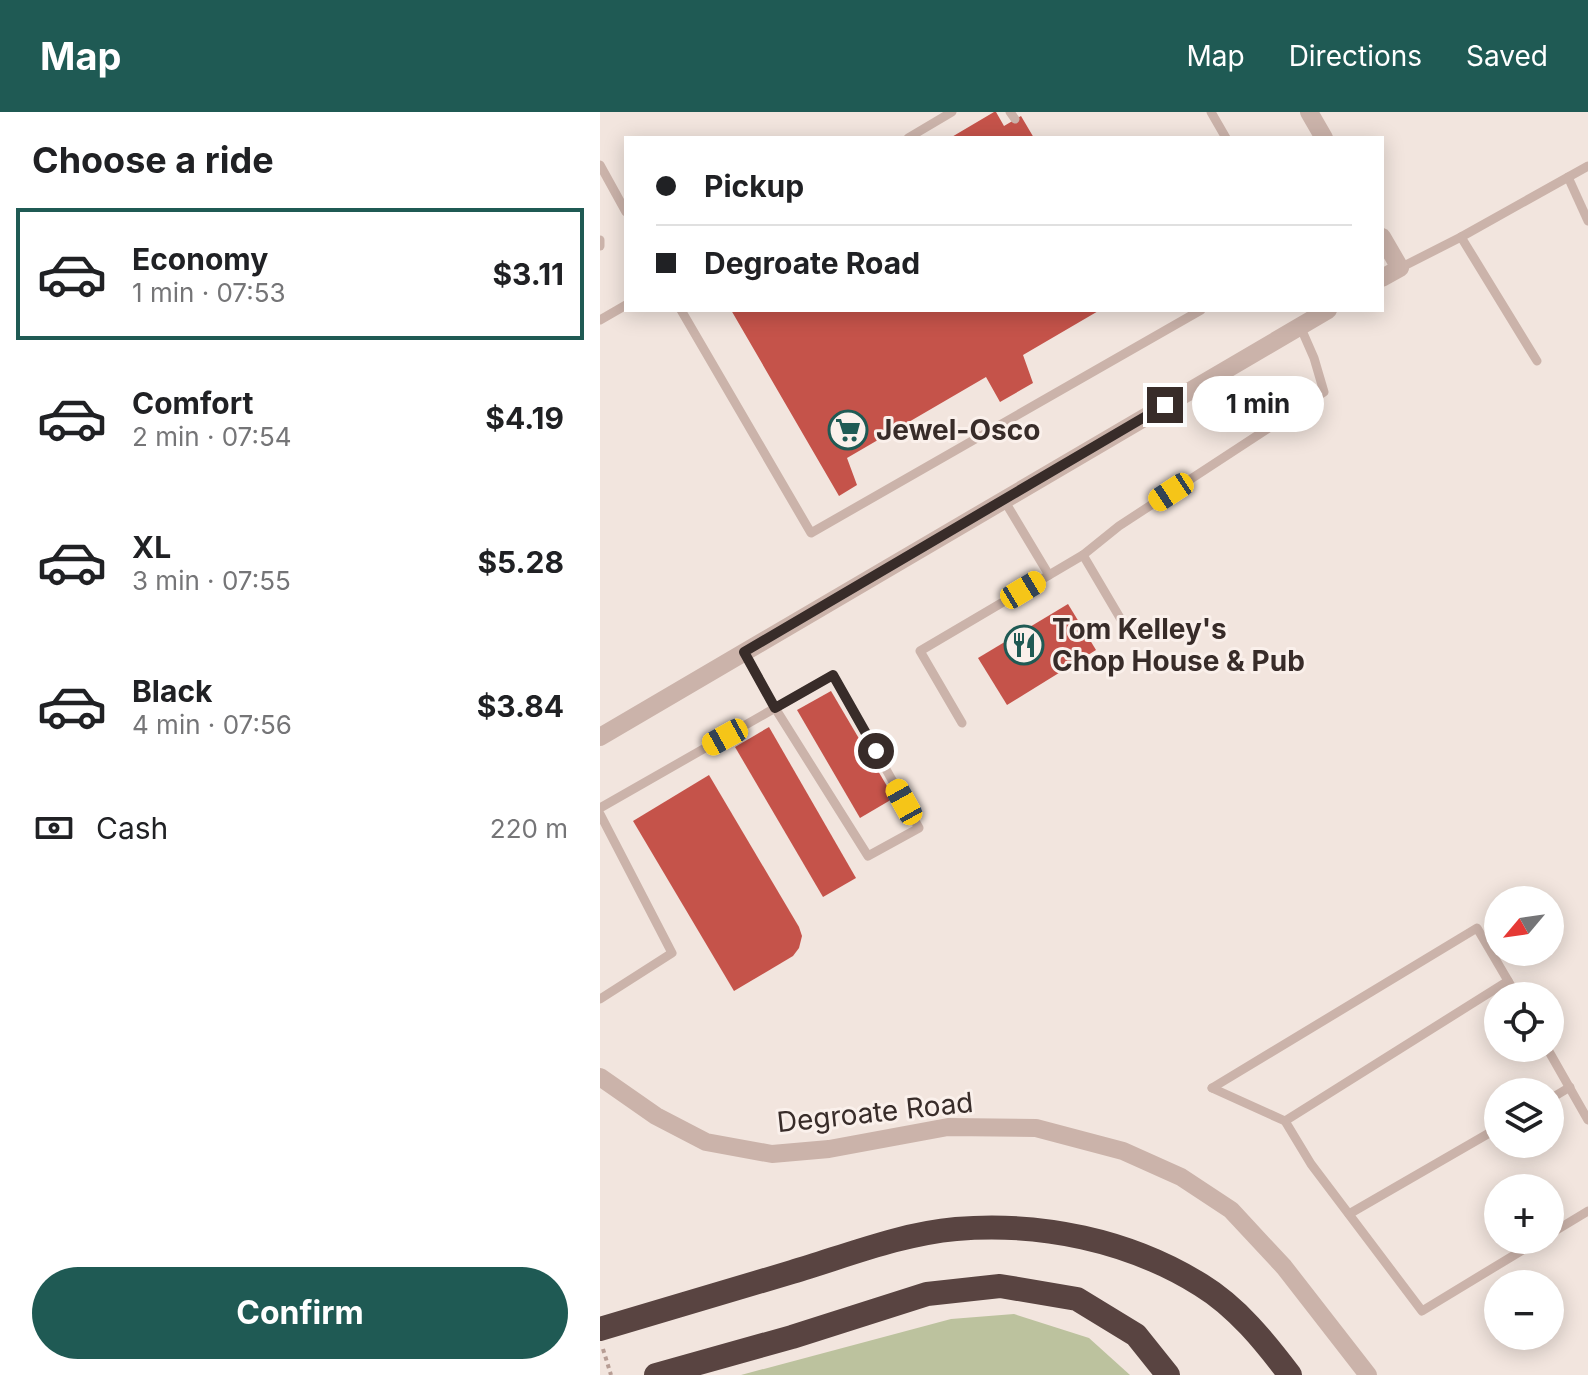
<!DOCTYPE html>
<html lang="en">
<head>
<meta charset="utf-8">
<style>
  body { margin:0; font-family:Inter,sans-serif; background:#f2f2f2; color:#202124; height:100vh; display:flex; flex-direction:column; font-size:30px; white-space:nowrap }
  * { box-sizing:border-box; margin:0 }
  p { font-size:26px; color:#757577 }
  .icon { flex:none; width:44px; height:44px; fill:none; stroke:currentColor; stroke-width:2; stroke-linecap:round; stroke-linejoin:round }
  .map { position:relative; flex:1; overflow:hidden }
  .panel { display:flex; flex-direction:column; background:#fff; width:600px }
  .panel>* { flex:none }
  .top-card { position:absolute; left:24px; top:24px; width:760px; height:176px; border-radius:0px; box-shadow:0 4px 20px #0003; display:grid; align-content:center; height:176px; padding:0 32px; background:#fff }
  .needle { width:52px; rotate:241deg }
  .controls { position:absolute; left:884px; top:774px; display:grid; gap:16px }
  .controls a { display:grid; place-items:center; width:80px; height:80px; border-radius:50%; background:#fff; box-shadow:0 4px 20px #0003; font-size:40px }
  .end { position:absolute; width:36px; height:36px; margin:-18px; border:10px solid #382c29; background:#fff; box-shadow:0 0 0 4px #fff }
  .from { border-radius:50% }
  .bubble { position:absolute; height:56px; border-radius:28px; background:#fff; box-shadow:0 4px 20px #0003; font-size:26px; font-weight:700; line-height:56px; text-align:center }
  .car { position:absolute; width:24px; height:48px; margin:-24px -12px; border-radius:10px; box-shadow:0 0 6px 2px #0007; background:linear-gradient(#f5c518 24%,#345 0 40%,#f5c518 0 76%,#345 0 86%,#f5c518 0) }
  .top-card b { display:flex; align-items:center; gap:28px; height:76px; font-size:30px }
  .top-card b+b { border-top:2px solid #e0e0e0 }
  .top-card i { width:20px; height:20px; background:#202124 }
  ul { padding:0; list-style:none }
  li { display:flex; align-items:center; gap:24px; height:132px; margin:0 16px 12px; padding:0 16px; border:4px solid transparent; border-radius:0px }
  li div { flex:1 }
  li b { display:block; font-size:30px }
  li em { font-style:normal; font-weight:700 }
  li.on { border-color:#1f5a54 }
  li>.icon { width:72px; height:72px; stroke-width:1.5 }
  h2 { padding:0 32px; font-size:36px; line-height:96px }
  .pay { display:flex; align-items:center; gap:20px; height:88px; padding:0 32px; font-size:30px }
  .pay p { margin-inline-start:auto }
  .cta { display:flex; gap:16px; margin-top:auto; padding:16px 32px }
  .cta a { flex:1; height:92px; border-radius:48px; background:#1f5a54; color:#fff; font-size:32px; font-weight:700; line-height:92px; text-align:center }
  header { display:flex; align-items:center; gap:48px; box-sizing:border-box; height:112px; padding:0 40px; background:#1f5a54; color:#fff }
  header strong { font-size:38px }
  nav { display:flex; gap:44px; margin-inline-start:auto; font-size:28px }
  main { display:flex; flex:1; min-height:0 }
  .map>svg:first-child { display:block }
</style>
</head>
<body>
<header>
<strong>Map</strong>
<nav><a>Map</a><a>Directions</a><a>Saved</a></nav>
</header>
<main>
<section class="panel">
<h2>Choose a ride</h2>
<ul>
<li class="on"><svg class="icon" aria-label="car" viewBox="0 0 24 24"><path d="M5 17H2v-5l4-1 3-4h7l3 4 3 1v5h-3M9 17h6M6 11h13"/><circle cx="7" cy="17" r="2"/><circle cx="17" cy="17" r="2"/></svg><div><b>Economy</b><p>1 min · 07:53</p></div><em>$3.11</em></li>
<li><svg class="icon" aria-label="car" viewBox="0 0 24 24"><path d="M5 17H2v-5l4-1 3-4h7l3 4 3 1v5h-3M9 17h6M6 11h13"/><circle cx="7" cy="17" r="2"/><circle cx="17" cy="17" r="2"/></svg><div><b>Comfort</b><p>2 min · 07:54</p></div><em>$4.19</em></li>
<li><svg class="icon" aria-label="car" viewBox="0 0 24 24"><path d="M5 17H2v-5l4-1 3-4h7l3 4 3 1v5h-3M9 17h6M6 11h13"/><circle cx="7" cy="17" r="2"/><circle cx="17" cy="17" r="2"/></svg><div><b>XL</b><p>3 min · 07:55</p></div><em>$5.28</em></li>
<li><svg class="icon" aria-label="car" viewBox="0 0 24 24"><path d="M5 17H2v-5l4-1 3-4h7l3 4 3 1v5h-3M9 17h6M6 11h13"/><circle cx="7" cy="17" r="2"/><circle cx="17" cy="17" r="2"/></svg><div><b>Black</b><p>4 min · 07:56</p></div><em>$3.84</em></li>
</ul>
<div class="pay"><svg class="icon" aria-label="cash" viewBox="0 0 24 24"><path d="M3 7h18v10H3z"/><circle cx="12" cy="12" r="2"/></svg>Cash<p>220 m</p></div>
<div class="cta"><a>Confirm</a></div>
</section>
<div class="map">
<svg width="988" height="1263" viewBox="0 0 988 1263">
  <rect width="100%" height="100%" fill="#f2e5de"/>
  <!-- green -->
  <path fill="#bcc29e" d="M 414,1202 L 489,1226 L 530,1263 L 141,1263 L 351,1207 Z"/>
  <!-- building -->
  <g fill="#c5534a">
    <path d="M 394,0 L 396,0 L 404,14 L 421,4 L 434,26 L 350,26 Z"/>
    <path d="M 131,198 L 500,198 L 423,243 L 433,271 L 400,290 L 386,265 L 247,346 L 257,373 L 239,384 Z"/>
    <path d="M 468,492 L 496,538 L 407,593 L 378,546 Z"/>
    <path d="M 231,579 L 294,686 L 260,706 L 197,598 Z"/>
    <path d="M 169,615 L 256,766 L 223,785 L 135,635 Z"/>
    <path d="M 109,663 L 199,815 L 202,824 L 199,836 L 193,844 L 134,879 L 33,709 Z"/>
  </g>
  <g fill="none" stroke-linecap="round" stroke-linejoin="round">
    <!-- path -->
    <path stroke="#b79d94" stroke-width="4" stroke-dasharray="4 4" stroke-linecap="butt" d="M 3,1237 L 11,1263"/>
    <!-- lane -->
    <g stroke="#cbb3aa" stroke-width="9">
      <path d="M 410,0 L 415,7"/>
      <path d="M 611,0 L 626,26"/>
      <path d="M 308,26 L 352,0"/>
      <path d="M 0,53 L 26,100"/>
      <path d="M 968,65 L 988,109"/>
      <path d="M 861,125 L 988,54"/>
      <path d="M 0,128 L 0,134"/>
      <path d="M 800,156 L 861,125 L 937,249"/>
      <path d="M 81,198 L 211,421 L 601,198"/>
      <path d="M 0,208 L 26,193"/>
      <path d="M 404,388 L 449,463"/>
      <path d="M 483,443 L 519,414 L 724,280 L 714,246 L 700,214"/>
      <path d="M 362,611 L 320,539 L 483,443 L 526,516"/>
      <path d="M 0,696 L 233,563 L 319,716 L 268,744 L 175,596 L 144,540"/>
      <path d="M 0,702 L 72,841 L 0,887"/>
      <path d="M 947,936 L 988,1008"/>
      <path d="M 612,976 L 685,1009 L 711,1052 L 822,1199 L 939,1128"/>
      <path d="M 612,976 L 877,816 L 917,884"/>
      <path d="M 950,987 L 970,975"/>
      <path d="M 685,1009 L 908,869"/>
      <path d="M 749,1102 L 898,1016"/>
      <path d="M 950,1122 L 988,1099"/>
    </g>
    <!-- street -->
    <g stroke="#cbb3aa" stroke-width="18">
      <path d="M 709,0 L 724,26"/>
      <path d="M 782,125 L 800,156 L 782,166"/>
      <path d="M 0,625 L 728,198"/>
      <path d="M 0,965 L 56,1004 L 106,1030 L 172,1042 L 229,1037 L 348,1015 L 436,1016 L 523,1039 L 581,1065 L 631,1098 L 684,1155 L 768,1263"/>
    </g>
    <!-- highway -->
    <g stroke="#594441" stroke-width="24">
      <path d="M 0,1217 C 64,1198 128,1179 192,1160 C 246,1144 300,1122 356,1117 C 440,1110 529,1128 601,1173 C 637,1195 665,1230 690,1263"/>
      <path d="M 56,1263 L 192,1225 L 327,1182 L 400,1174 L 477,1187 L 536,1223 L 568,1263"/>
    </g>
  </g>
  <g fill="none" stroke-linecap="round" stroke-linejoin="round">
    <!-- route -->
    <path stroke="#382c29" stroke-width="10" d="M 276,639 L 233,563 L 175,596 L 144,540 L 565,293"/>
  </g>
  <!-- icons -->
  <defs>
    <g id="supermarket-ring" transform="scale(2)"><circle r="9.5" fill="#faf0eb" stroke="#1f5a54" stroke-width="1.5"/><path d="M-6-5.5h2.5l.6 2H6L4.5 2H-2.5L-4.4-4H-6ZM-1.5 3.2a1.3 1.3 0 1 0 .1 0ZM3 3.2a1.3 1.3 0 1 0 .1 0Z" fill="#1f5a54"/></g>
    <g id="restaurant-ring" transform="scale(2)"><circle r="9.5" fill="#faf0eb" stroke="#1f5a54" stroke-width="1.5"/><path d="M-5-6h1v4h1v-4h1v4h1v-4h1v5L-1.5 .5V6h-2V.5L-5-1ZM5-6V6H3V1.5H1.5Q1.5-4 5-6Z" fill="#1f5a54"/></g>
  </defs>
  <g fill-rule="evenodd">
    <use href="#supermarket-ring" x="248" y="318"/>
    <use href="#restaurant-ring" x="424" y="533"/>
  </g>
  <g text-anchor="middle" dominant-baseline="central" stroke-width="6" stroke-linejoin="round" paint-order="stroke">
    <!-- poi labels -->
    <g font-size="28" font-weight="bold" fill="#382c29" stroke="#faf0eb" text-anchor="start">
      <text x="276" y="318">Jewel-Osco</text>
      <text x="452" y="517">Tom Kelley's<tspan x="452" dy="32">Chop House &amp; Pub</tspan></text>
    </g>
    <!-- street labels -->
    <g font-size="28" fill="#382c29" stroke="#faf0eb">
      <text transform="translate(275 1000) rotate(-6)">Degroate Road</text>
    </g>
  </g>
</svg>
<div class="controls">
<a><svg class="needle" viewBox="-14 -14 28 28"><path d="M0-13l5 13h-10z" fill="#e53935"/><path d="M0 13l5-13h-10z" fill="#757577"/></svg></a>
<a><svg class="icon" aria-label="locate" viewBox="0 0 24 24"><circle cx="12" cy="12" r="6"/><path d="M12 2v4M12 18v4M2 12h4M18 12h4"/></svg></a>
<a><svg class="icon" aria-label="layers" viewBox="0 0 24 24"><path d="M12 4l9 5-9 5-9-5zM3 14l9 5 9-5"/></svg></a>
<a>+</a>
<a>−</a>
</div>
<i class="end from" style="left:276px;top:639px"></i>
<i class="end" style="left:565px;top:293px"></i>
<div class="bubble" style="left:592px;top:264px;width:132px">1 min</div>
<i class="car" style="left:571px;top:380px;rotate:237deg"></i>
<i class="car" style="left:423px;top:478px;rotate:59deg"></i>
<i class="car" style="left:125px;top:625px;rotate:241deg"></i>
<i class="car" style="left:304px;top:690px;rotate:331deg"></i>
<div class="top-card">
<b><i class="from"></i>Pickup</b>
<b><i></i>Degroate Road</b>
</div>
</div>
</main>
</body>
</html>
